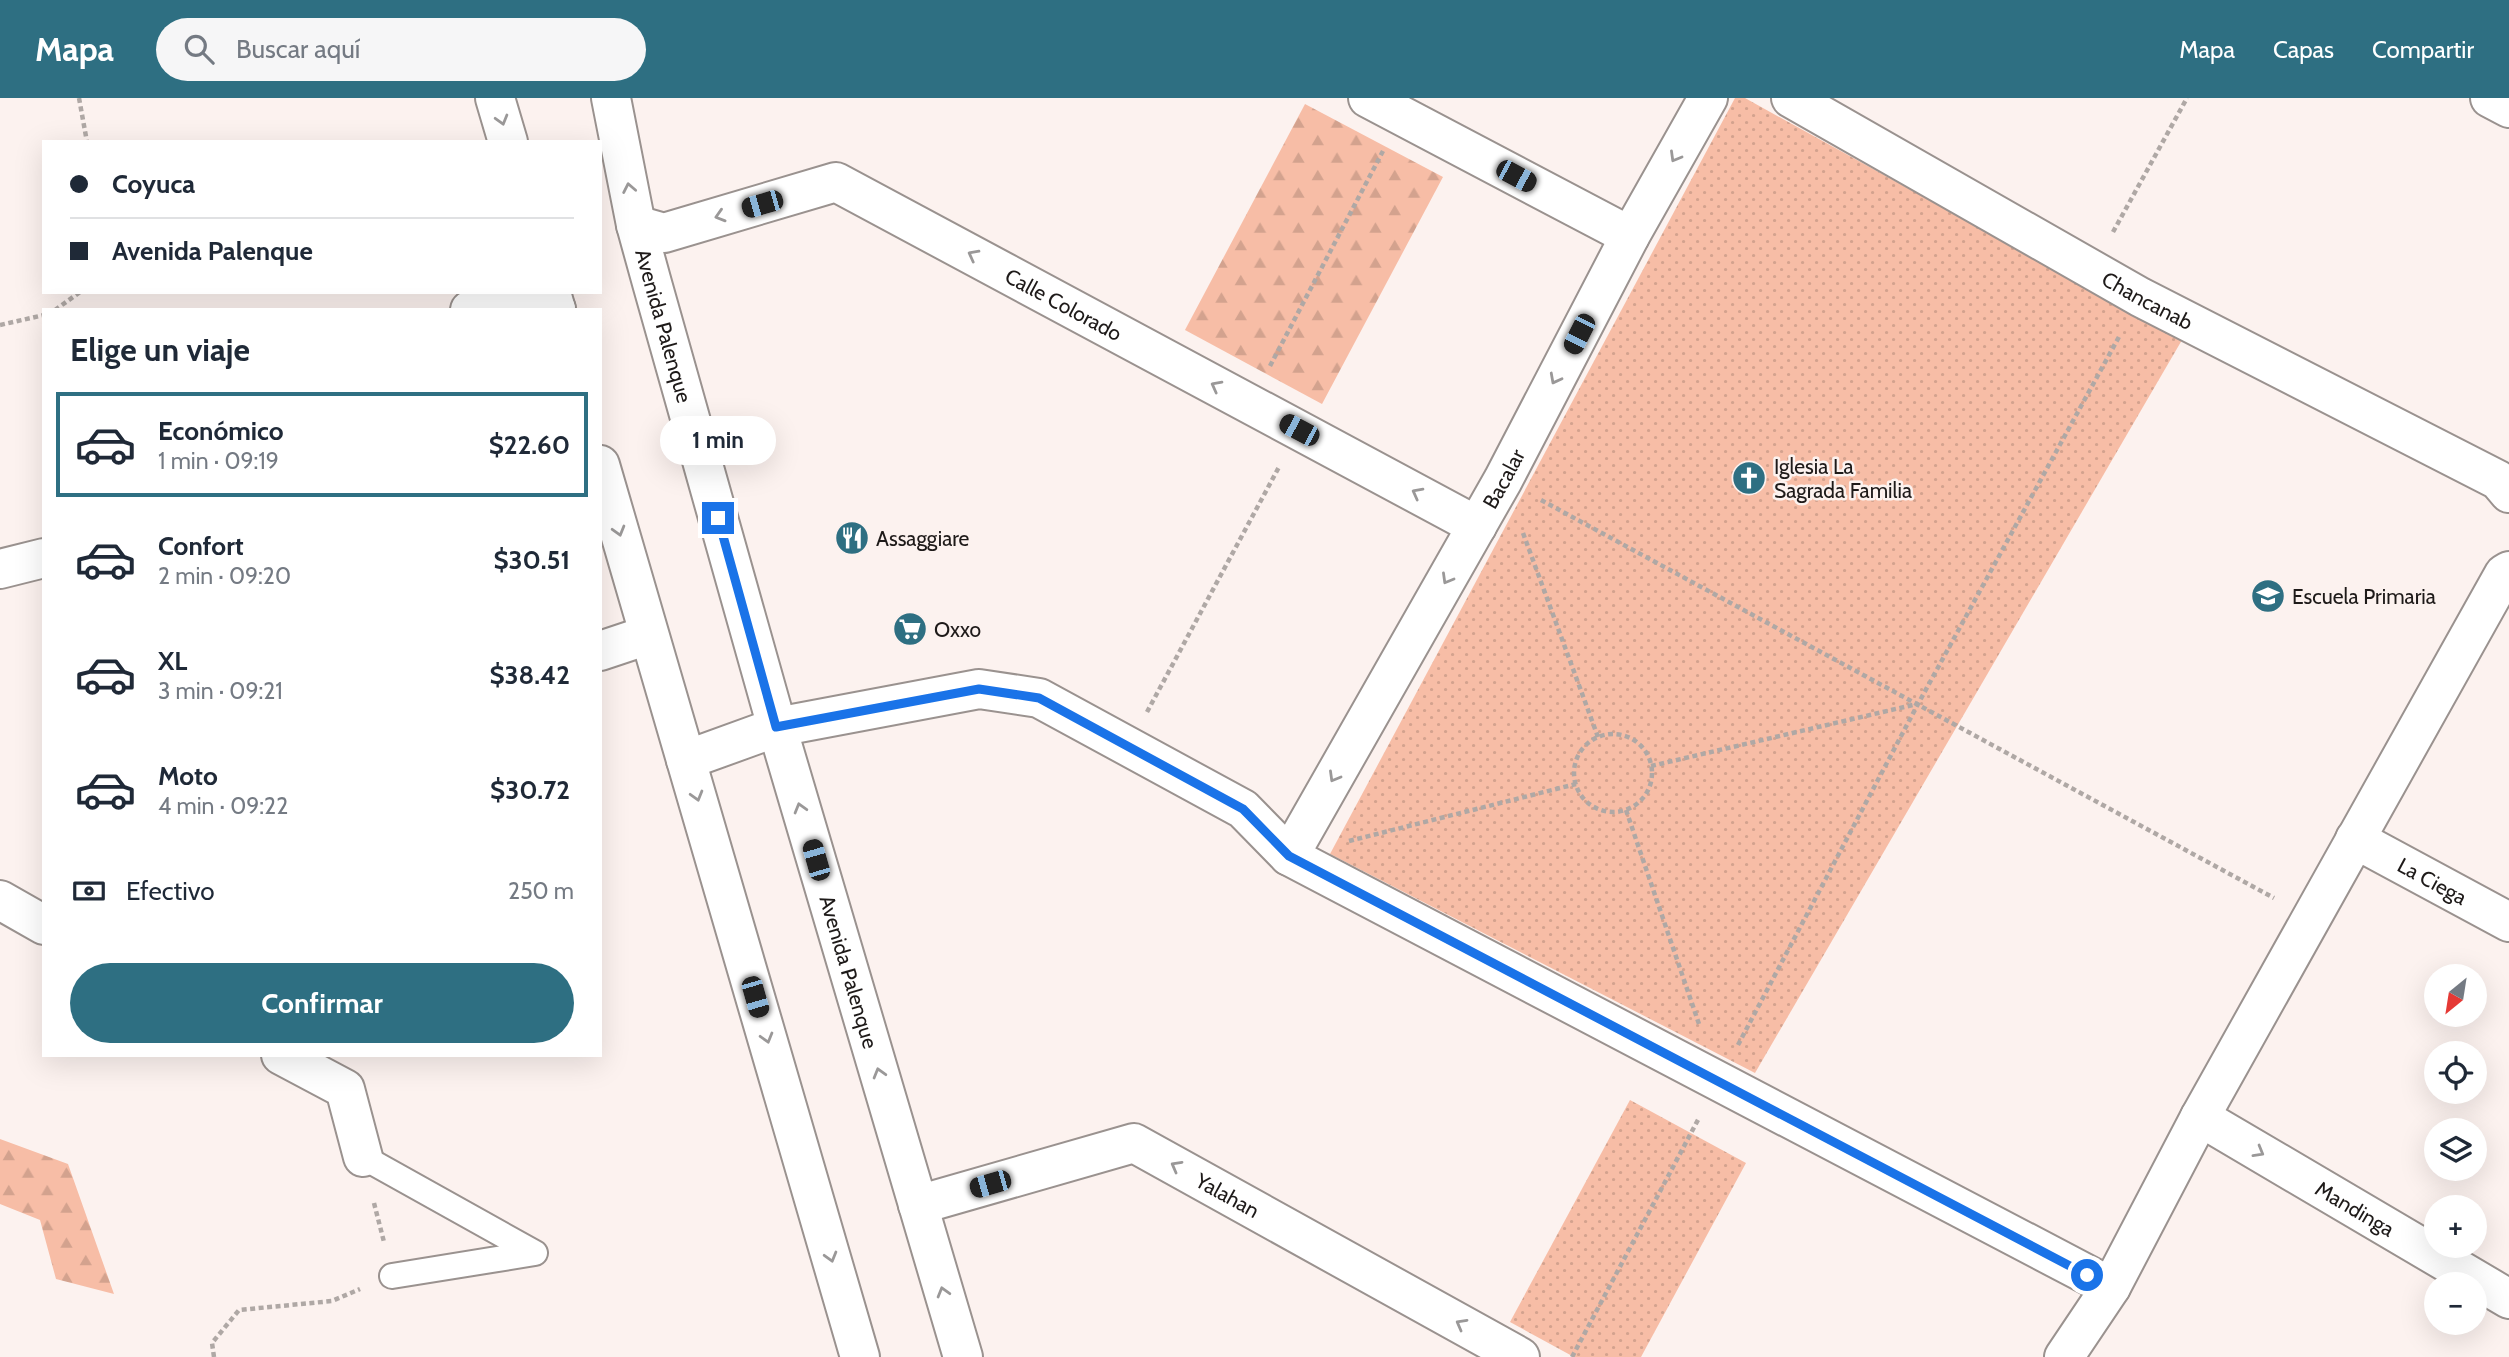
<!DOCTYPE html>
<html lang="es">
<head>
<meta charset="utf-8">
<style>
  body { margin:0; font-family:Cabin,sans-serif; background:#f6f6f7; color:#1f2937; height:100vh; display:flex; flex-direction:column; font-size:26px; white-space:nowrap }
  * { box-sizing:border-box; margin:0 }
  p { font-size:23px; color:#747a83 }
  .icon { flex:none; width:38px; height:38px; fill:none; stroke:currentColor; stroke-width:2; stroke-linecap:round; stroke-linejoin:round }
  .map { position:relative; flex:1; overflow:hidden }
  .side { position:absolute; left:42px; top:210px; width:560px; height:749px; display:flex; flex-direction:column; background:#fff; border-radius:0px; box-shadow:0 7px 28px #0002 }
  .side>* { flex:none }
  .guide { position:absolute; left:42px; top:42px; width:560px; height:154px; border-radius:0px; box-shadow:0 7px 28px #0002; display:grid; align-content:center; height:154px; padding:0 28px; background:#fff }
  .needle { width:46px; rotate:210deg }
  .fabs { position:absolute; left:2424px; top:866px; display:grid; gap:14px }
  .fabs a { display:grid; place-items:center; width:63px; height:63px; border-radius:50%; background:#fff; box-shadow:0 7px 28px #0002; font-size:35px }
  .end { position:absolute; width:32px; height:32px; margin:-16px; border:9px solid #1a73e8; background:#fff; box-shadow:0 0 0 4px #fff }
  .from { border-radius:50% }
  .bubble { position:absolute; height:49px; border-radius:24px; background:#fff; box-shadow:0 7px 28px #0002; font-size:23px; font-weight:700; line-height:49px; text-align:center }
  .car { position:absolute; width:21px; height:42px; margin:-21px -10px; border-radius:9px; box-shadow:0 0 5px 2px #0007; background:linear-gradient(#222 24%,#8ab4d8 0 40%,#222 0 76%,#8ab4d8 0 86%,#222 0) }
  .guide b { display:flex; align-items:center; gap:24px; height:66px; font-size:26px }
  .guide b+b { border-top:2px solid #e0e1e3 }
  .guide i { width:18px; height:18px; background:#1f2937 }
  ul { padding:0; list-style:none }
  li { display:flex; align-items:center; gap:21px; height:105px; margin:0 14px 10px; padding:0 14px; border:4px solid transparent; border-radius:0px }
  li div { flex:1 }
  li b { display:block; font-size:26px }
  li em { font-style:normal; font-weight:700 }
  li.active { border-color:#2e6f82 }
  li>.icon { width:63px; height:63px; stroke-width:1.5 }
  h2 { padding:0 28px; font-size:32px; line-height:84px }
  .pay { display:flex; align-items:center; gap:18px; height:77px; padding:0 28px; font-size:26px }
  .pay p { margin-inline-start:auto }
  .primary-button { display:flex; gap:14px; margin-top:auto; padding:14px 28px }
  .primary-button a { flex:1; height:80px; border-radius:42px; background:#2e6f82; color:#fff; font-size:28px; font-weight:700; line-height:80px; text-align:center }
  header { display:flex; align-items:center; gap:42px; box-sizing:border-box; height:98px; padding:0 35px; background:#2e6f82; color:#fff }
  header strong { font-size:33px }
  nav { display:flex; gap:38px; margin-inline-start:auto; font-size:24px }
  .search { width:490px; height:63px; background:#f6f6f7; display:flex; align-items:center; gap:18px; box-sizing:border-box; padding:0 24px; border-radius:38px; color:#747a83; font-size:26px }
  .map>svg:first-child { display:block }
</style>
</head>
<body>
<header>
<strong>Mapa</strong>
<div class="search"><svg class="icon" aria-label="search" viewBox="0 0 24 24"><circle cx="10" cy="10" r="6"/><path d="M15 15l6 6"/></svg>Buscar aquí</div>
<nav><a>Mapa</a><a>Capas</a><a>Compartir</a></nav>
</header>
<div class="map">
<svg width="2509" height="1259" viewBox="0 0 2509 1259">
  <defs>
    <pattern id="forest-firs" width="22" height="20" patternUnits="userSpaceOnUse" patternTransform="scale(1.75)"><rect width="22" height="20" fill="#f7bda6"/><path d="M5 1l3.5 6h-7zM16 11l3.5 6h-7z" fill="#d3a28e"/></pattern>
    <pattern id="park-dots" width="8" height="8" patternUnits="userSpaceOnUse" patternTransform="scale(1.75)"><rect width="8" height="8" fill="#f7bda6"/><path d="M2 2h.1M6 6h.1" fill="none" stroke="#d3a28e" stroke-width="1.8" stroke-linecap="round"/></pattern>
  </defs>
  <rect width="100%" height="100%" fill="#fcf2ef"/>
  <!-- forest -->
  <g fill="url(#forest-firs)">
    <path d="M 1305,6 L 1443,79 L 1322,306 L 1185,232 Z"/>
    <path d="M 0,1041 L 68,1066 L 114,1196 L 56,1181 L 40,1122 L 0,1106 Z"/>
  </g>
  <!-- park -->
  <g fill="url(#park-dots)">
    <path d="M 1735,0 L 1745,0 L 2182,242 L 1755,975 L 1330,756 Z"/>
    <path d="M 1630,1002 L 1746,1065 L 1641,1259 L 1574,1259 L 1510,1224 Z"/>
  </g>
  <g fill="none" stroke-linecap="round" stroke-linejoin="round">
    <!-- service casing -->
    <g stroke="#9a928f" stroke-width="28">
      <path id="service" d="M 363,1059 L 535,1155 L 392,1178"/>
    </g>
    <!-- minor casing -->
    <g stroke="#9a928f" stroke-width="42">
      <g id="minor">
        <path d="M 1368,0 L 1630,138"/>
        <path id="s1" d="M 1791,0 L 2140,199 L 2498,382 L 2509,395"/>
        <path d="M 2490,0 L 2509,10"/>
        <path id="s2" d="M 636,127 L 664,135 L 836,84 L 1477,428"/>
        <path d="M 470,212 L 481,209 L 556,211"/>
        <path d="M 0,471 L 44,460"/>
        <path d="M 600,553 L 648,537"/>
        <path d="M 686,662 L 777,629 L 979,591 L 1039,600 L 1243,711 L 1289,758 L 2111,1189"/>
        <path id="s3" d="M 2355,741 L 2509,824"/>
        <path id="s4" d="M 1289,758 L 1503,382 L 1630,138 L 1708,0"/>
        <path d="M 0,802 L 44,827"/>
        <path d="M 281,957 L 345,991 L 363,1059"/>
        <path id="s5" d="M 2200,1019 L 2509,1201"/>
        <path id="s6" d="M 918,1107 L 1134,1045 L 1520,1259"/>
        <path d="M 2064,1259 L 2111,1189 L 2200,1019 L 2504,476 L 2509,473"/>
      </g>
    </g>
    <!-- tertiary casing -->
    <g stroke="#9a928f" stroke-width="42">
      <g id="tertiary">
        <path d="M 495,0 L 508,44"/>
        <path id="s7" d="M 611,0 L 636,127 L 652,185 L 777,629 L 963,1259"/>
        <path d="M 551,194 L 556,212"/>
        <path d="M 600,367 L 860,1259"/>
      </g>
    </g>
    <!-- path -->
    <g stroke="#afa8a5" stroke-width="4.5" stroke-dasharray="5 3.5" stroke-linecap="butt">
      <path d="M 79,0 L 87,44"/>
      <path d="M 2113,134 L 2187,0"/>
      <path d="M 55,212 L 80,194"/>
      <path d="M 0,227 L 44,217"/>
      <path d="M 1270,268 L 1383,53"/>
      <path d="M 1541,402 L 2274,800"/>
      <path d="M 1523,435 L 1598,639"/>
      <path d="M 1147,614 L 1279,369"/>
      <circle cx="1613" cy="675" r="39"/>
      <path d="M 1651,668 L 1917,606"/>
      <path d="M 1626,712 L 1699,926"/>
      <path d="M 1349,743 L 1576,686"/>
      <path d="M 1738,947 L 1918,606 L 2120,237"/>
      <path d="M 374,1105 L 384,1144"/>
      <path d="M 214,1259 L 212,1245 L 239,1212 L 332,1203 L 360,1191"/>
      <path d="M 1572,1259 L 1699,1020"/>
    </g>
    <!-- service -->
    <use href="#service" stroke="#fff" stroke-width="24"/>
    <!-- minor -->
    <use href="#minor" stroke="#fff" stroke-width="38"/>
    <!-- tertiary -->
    <use href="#tertiary" stroke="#fff" stroke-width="38"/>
  </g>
  <!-- one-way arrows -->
  <defs><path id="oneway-chevron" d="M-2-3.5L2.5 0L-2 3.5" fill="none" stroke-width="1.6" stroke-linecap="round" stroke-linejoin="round" transform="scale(1.75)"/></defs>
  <g stroke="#9a9898">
    <use href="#oneway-chevron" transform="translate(502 22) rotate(74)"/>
    <use href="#oneway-chevron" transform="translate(1675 59) rotate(120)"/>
    <use href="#oneway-chevron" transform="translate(629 90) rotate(-101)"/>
    <use href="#oneway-chevron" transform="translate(720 118) rotate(163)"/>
    <use href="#oneway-chevron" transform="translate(973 157) rotate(-152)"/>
    <use href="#oneway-chevron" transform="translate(1555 281) rotate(118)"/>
    <use href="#oneway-chevron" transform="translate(1216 288) rotate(-152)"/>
    <use href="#oneway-chevron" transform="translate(1417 395) rotate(-152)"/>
    <use href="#oneway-chevron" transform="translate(619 433) rotate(74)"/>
    <use href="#oneway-chevron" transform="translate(1447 481) rotate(120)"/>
    <use href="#oneway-chevron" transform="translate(1334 679) rotate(120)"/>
    <use href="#oneway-chevron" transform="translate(697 698) rotate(74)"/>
    <use href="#oneway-chevron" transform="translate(800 710) rotate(-106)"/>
    <use href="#oneway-chevron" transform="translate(767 940) rotate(74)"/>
    <use href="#oneway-chevron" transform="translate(879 975) rotate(-106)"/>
    <use href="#oneway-chevron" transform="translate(2259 1054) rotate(30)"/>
    <use href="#oneway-chevron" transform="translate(1176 1068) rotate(-151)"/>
    <use href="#oneway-chevron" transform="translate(831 1159) rotate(74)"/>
    <use href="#oneway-chevron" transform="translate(943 1194) rotate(-106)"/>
    <use href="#oneway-chevron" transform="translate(1461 1226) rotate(-151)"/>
  </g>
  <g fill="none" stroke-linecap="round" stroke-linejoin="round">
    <!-- route -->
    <path stroke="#1a73e8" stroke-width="9" d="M 718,420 L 776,629 L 979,591 L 1039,600 L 1243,711 L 1289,758 L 2087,1177"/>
  </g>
  <!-- icons -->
  <defs>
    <g id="church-disc" transform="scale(1.75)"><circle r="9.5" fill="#2e6f82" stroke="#fcf2ef"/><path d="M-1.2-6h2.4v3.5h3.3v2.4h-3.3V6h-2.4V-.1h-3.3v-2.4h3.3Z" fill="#fff"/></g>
    <g id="restaurant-disc" transform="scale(1.75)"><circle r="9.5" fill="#2e6f82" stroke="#fcf2ef"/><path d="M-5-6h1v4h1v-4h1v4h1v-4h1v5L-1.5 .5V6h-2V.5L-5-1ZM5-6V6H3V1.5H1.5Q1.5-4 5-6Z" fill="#fff"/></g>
    <g id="school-disc" transform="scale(1.75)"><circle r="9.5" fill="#2e6f82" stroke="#fcf2ef"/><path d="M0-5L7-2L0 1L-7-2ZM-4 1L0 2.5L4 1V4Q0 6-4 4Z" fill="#fff"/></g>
    <g id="supermarket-disc" transform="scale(1.75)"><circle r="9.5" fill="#2e6f82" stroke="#fcf2ef"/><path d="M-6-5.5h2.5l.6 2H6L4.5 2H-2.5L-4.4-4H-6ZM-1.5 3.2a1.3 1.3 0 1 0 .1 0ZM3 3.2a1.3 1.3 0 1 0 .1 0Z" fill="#fff"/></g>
  </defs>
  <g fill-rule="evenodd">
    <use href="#church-disc" x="1749" y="380"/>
    <use href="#restaurant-disc" x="852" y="440"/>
    <use href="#school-disc" x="2268" y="498"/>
    <use href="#supermarket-disc" x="910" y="531"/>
  </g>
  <g text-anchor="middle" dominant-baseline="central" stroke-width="5" stroke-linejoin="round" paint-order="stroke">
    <!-- street labels -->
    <g font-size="21" fill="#1e1a19" stroke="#fcf2ef">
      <text stroke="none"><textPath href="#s1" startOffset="410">Chancanab</textPath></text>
      <text stroke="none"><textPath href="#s2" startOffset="467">Calle Colorado</textPath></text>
      <text stroke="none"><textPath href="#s7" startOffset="234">Avenida Palenque</textPath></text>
      <text stroke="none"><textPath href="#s4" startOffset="434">Bacalar</textPath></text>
      <text stroke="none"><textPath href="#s3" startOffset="88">La Ciega</textPath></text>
      <text stroke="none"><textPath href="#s7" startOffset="906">Avenida Palenque</textPath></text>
      <text stroke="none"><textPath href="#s6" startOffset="332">Yalahan</textPath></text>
      <text stroke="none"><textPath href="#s5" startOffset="180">Mandinga</textPath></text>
    </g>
    <!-- poi labels -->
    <g font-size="21" fill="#1e1a19" stroke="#fcf2ef" text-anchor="start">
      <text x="1774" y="368">Iglesia La<tspan x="1774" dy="24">Sagrada Familia</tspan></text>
      <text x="876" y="440">Assaggiare</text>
      <text x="2292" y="498">Escuela Primaria</text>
      <text x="934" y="531">Oxxo</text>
    </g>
  </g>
</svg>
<div class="fabs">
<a><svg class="needle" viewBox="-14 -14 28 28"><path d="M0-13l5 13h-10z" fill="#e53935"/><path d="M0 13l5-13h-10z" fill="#747a83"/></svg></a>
<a><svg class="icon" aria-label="locate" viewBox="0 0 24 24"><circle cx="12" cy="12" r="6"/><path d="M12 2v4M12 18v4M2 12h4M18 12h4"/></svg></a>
<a><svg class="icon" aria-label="layers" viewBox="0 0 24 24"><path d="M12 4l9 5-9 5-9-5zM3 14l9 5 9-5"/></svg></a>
<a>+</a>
<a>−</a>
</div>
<i class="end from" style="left:2087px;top:1177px"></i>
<i class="end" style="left:718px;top:420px"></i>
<div class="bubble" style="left:660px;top:318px;width:116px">1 min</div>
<i class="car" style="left:1516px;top:78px;rotate:118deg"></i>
<i class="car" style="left:762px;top:106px;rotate:254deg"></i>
<i class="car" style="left:1579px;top:236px;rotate:207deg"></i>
<i class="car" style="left:1299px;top:332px;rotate:298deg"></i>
<i class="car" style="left:816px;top:762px;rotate:344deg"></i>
<i class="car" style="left:755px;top:899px;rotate:164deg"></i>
<i class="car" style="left:990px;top:1086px;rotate:254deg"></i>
<div class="guide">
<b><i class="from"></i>Coyuca</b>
<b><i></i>Avenida Palenque</b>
</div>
<section class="side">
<h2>Elige un viaje</h2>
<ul>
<li class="active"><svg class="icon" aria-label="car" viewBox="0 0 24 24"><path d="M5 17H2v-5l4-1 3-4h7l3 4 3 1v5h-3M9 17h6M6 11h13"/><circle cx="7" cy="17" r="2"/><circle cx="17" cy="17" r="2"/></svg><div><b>Económico</b><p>1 min · 09:19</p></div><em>$22.60</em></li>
<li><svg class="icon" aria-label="car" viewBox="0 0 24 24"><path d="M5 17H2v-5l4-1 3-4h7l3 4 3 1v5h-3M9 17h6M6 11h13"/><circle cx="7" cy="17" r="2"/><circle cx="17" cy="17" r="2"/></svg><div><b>Confort</b><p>2 min · 09:20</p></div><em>$30.51</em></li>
<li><svg class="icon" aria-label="car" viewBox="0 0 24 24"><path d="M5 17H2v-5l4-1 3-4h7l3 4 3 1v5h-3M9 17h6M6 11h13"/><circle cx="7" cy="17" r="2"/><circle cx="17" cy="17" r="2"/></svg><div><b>XL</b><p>3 min · 09:21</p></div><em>$38.42</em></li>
<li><svg class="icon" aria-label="car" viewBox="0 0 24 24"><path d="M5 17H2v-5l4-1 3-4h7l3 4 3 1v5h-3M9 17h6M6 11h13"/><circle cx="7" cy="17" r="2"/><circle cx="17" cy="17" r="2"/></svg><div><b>Moto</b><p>4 min · 09:22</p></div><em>$30.72</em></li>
</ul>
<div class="pay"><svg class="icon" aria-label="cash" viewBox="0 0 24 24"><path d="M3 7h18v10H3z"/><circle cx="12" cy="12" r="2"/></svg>Efectivo<p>250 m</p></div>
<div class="primary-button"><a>Confirmar</a></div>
</section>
</div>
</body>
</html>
